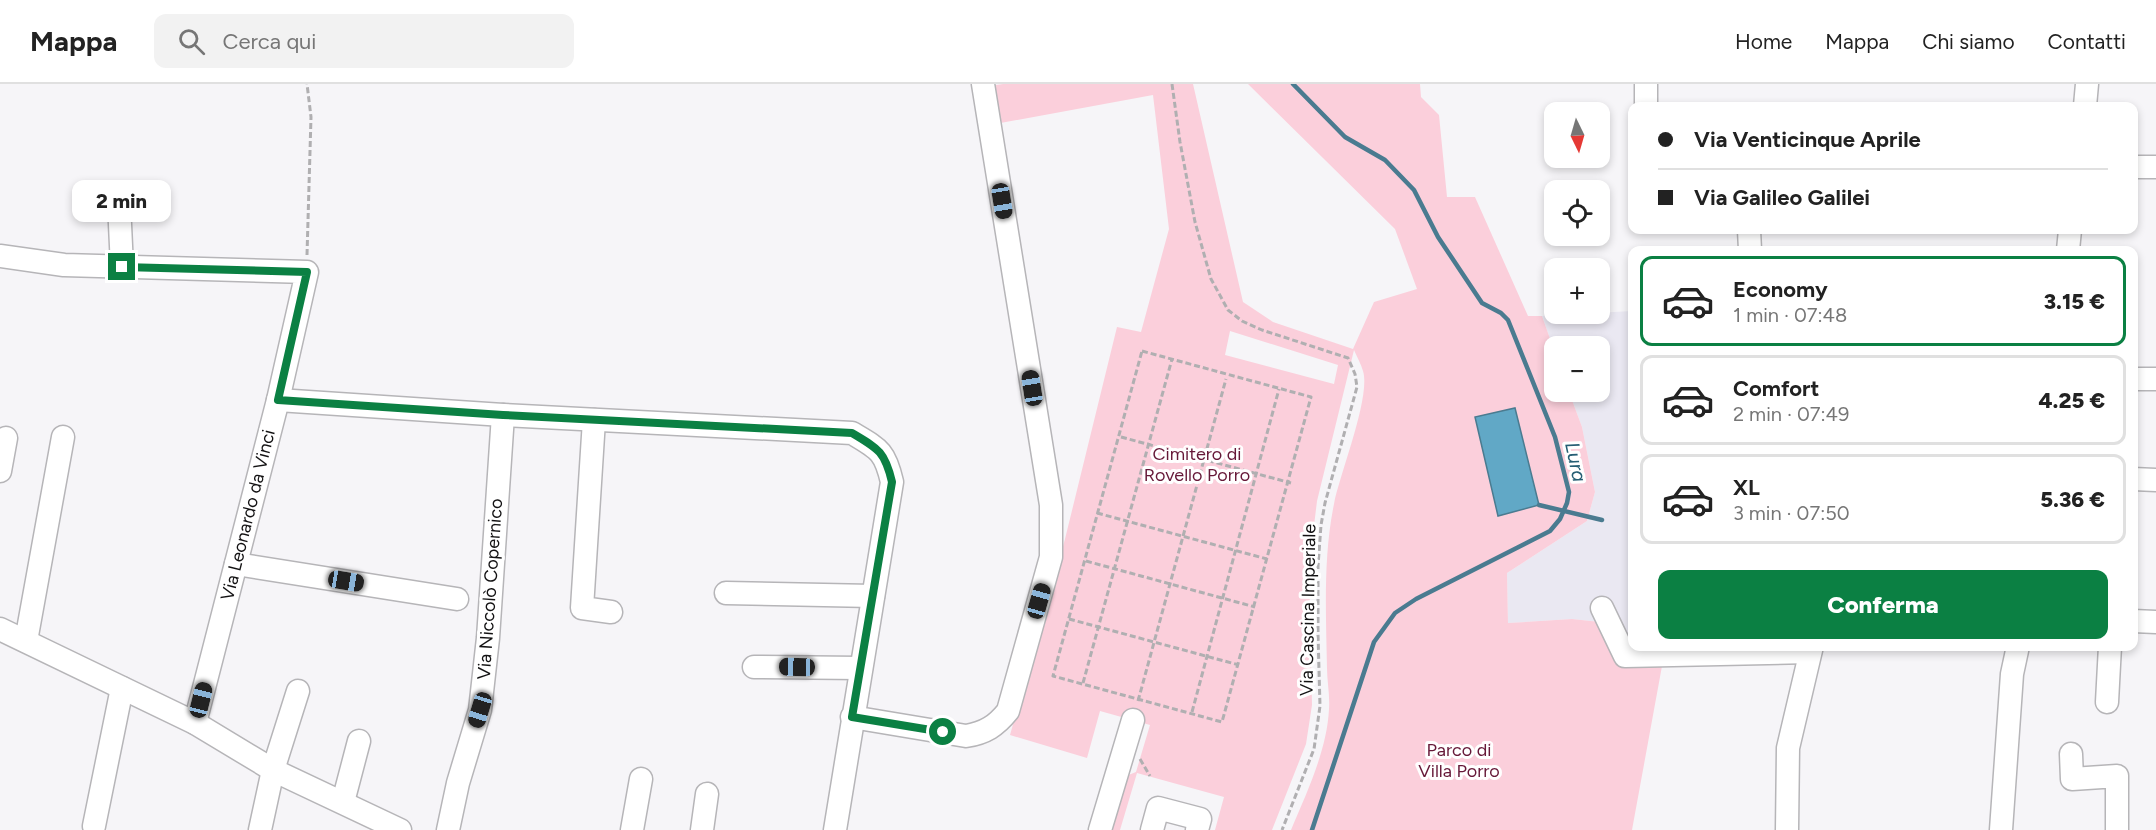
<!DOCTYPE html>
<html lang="it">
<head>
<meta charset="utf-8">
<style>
  body { margin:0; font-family:Figtree,sans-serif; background:#f2f2f2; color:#222; height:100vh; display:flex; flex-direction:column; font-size:22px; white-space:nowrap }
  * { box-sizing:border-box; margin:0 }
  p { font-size:20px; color:#767676 }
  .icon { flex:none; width:33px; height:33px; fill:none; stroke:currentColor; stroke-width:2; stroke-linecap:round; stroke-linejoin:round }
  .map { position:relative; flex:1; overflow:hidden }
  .sheet { position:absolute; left:1628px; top:162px; width:510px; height:405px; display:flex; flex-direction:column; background:#fff; border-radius:12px; box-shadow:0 3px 9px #0003 }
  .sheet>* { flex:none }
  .top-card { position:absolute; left:1628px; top:18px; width:510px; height:132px; border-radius:12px; box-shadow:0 3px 9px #0003; display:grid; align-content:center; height:132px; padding:0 30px; background:#fff }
  .needle { width:39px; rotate:175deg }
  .controls { position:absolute; left:1544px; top:18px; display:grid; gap:12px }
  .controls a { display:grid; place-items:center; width:66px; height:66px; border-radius:12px; background:#fff; box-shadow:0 3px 9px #0003; font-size:30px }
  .end { position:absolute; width:27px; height:27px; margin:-14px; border:8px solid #0b8043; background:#fff; box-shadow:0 0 0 3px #fff }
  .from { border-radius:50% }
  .bubble { position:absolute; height:42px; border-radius:12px; background:#fff; box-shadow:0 3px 9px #0003; font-size:20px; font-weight:800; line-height:42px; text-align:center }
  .car { position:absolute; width:18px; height:36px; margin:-18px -9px; border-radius:8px; box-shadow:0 0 4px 2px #0007; background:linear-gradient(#222 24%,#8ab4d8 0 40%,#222 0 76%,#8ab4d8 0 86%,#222 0) }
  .top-card b { display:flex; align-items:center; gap:21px; height:57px; font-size:22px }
  .top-card b+b { border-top:2px solid #e0e0e0 }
  .top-card i { width:15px; height:15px; background:#222 }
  ul { padding:10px 0 0; list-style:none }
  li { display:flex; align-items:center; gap:18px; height:90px; margin:0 12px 9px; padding:0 18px; border:3px solid #e0e0e0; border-radius:12px }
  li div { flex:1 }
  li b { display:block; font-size:22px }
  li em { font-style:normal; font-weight:800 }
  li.on { border-color:#0b8043 }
  li>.icon { width:54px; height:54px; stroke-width:1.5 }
  .cta { display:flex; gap:12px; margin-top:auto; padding:12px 30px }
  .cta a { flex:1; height:69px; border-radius:12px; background:#0b8043; color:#fff; font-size:24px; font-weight:800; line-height:69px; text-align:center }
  header { display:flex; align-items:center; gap:36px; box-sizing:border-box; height:84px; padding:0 30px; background:#fff; border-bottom:2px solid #e0e0e0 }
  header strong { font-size:28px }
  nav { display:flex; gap:33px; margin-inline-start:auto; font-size:21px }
  .search { width:420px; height:54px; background:#f2f2f2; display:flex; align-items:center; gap:15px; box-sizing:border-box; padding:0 21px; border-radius:12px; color:#767676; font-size:22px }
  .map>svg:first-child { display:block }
</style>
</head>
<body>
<header>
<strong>Mappa</strong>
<div class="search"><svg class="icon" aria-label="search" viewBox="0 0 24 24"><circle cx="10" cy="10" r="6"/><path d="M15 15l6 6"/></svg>Cerca qui</div>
<nav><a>Home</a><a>Mappa</a><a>Chi siamo</a><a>Contatti</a></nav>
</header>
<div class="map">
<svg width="2156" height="746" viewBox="0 0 2156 746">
  <rect width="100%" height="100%" fill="#f6f5f8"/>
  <!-- built -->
  <path fill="#eae8f2" d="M 1632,227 L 1632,562 L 1618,580 L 1609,539 L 1572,535 L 1508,539 L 1507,489 L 1587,437 L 1595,408 L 1582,343 L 1569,308 L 1599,308 L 1599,262 L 1554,262 L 1554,266 L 1542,232 Z"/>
  <!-- green -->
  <path fill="#fbcfdb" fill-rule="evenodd" d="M 1003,0 L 1193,0 L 1243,218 L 1273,238 L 1353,265 L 1374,218 L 1417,205 L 1395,145 L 1248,0 L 1420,0 L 1421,13 L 1439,31 L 1447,113 L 1475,113 L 1528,232 L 1542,232 L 1554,266 L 1554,308 L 1569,308 L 1582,343 L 1595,408 L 1587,437 L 1507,489 L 1508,539 L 1572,535 L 1609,539 L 1618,580 L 1662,582 L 1632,746 L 1291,746 C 1307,708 1327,666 1329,625 C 1330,611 1327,597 1327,584 C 1326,530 1323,473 1334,420 C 1340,389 1371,313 1363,287 C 1361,280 1357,273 1354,266 L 1317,417 L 1309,483 L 1312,621 L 1306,660 L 1272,746 L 1215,746 L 1224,713 L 1137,689 L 1120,746 L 1104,746 L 1126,692 L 1136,688 L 1150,641 L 1100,627 L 1087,674 L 1010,651 L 1065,455 L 1117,243 L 1141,248 L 1169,145 L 1153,11 L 995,40 L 989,2 ZM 1230,247 L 1338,281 L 1334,300 L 1225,271 Z"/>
  <!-- water -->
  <path fill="#61a8c6" stroke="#4a7b90" stroke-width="1.5" d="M 1515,324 L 1539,421 L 1498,432 L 1475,333 Z"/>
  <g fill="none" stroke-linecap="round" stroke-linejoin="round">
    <!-- stream -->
    <g stroke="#4a7b90" stroke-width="4.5">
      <path d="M 1293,0 L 1345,53 L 1385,76 L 1414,106 L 1438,153 L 1482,219 L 1501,229 L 1508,236 L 1555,353 L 1569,408 L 1567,419 L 1560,435 L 1550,447 L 1416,515 L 1395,529 L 1374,558 L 1312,746"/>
      <path d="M 1539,421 L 1602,436"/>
    </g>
    <!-- minor casing -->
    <g stroke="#b6b5b8" stroke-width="25">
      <g id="minor">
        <path d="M 1646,0 L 1646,22"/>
        <path d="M 2085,22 L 2087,0"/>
        <path d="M 2133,83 L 2156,83"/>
        <path d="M 119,119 L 122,183"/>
        <path d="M 1749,146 L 1750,166"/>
        <path d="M 2068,166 L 2070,146"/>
        <path d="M 0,172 L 64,181 L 307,188 L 278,316 L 195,639"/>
        <path d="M 2133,295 L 2156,295"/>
        <path d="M 278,316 L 503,331 L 852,349 C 879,365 885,367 892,398 L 835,746"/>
        <path d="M 594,336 L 582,524 L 611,528"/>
        <path d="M 0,387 L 6,354"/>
        <path d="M 2133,395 L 2156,396"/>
        <path d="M 236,480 L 457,515"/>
        <path d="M 726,509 L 873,512"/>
        <path d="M 1602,524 L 1625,572 L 1810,568"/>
        <path d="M 2133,537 L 2156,538"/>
        <path d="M 0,545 L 195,639 L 273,686 L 400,746"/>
        <path d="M 26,557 L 63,353"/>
        <path d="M 754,583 L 861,584"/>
        <path d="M 2107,618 L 2110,562"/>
        <path d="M 852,633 L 966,652 C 985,649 996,642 1008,627 L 1051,473 L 1051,421 L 983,0"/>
        <path d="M 2071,670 L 2072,695 L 2117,692 L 2117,746"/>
        <path d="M 343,718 L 359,657"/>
        <path d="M 94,742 L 122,604"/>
        <path d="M 260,746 L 273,686 L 298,607"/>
        <path d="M 448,746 L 458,699 L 480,626 L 488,554 L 503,331"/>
        <path d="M 632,746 L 641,695"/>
        <path d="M 702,746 L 707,710"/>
        <path d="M 1100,746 L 1133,636"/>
        <path d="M 1152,746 L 1158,724 L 1200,735 L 1197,746"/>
        <path d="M 1787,746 L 1788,664 L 1812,562"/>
        <path d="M 2001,746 L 2012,590 L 2018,562"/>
      </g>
    </g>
    <!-- path -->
    <g stroke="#b0afb1" stroke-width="3" stroke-dasharray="6 3" stroke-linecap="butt">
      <path d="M 1172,0 L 1180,58 L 1195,138 L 1211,195 L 1228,226 L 1242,237 L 1262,246 L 1348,274 L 1355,290 L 1357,303 L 1325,419 L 1321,441 L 1318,482 L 1318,550 L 1320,622 L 1314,665 L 1282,746"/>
      <path d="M 307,171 L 311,33 L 307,0"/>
      <path d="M 1142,267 L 1311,313 L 1222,638 L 1053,592 Z"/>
      <path d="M 1121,353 L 1291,399"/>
      <path d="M 1097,429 L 1267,475"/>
      <path d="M 1086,477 L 1255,523"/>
      <path d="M 1069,535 L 1239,581"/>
      <path d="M 1083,599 L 1172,275"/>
      <path d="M 1138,617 L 1226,295"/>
      <path d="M 1192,628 L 1279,305"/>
      <path d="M 1140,675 L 1150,692"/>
    </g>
    <!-- minor -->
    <use href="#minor" stroke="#fff" stroke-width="22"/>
  </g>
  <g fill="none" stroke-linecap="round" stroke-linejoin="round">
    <!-- route -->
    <path stroke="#0b8043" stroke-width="8" d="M 122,183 L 307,188 L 278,316 L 503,331 L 852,349 C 879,365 885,368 892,398 L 852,633 L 943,648"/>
  </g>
  <g text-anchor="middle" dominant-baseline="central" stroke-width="6" stroke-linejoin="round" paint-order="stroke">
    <!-- park labels -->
    <g font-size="18" fill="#661838" stroke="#fff">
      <text x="1197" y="370">Cimitero di<tspan x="1197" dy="21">Rovello Porro</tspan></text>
      <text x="1459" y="666">Parco di<tspan x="1459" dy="21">Villa Porro</tspan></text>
    </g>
    <!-- street labels -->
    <g font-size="18" fill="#131213" stroke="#fff">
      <text transform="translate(248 431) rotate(-76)">Via Leonardo da Vinci</text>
      <text transform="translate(490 505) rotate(-86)">Via Niccolò Copernico</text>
      <text transform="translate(1308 526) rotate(-89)">Via Cascina Imperiale</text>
    </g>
    <!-- water labels -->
    <g font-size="20" font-style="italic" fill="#265e74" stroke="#fff">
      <text transform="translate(1576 378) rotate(78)">Lura</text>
    </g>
  </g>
</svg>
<div class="controls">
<a><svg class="needle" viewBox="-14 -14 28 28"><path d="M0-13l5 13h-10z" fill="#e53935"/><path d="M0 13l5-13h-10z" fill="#767676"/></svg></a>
<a><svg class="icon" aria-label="locate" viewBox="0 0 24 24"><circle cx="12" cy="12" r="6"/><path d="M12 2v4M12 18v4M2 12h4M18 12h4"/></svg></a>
<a>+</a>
<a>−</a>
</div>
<i class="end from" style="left:943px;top:648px"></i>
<i class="end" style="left:122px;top:183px"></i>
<div class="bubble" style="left:72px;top:96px;width:99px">2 min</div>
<i class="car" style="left:1002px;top:117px;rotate:171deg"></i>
<i class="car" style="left:1032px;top:304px;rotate:351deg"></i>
<i class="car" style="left:346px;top:497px;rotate:99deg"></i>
<i class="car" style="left:1039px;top:517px;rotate:16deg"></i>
<i class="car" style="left:797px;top:583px;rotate:271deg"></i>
<i class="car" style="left:201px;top:616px;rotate:14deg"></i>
<i class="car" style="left:480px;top:626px;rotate:197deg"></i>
<div class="top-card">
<b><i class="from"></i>Via Venticinque Aprile</b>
<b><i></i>Via Galileo Galilei</b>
</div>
<section class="sheet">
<ul>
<li class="on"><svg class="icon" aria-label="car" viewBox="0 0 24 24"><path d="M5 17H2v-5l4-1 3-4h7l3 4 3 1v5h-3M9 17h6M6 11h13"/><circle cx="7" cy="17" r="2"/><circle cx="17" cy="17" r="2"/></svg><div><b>Economy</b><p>1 min · 07:48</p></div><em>3.15 €</em></li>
<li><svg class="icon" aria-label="car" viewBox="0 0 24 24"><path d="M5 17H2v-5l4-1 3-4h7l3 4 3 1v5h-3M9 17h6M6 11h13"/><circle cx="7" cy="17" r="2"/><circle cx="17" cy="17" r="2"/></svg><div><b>Comfort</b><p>2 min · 07:49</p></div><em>4.25 €</em></li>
<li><svg class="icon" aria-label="car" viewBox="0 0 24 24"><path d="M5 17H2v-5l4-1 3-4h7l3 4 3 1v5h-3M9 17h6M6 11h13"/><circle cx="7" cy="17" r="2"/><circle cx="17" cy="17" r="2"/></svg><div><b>XL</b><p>3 min · 07:50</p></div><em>5.36 €</em></li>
</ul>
<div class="cta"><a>Conferma</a></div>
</section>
</div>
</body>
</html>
